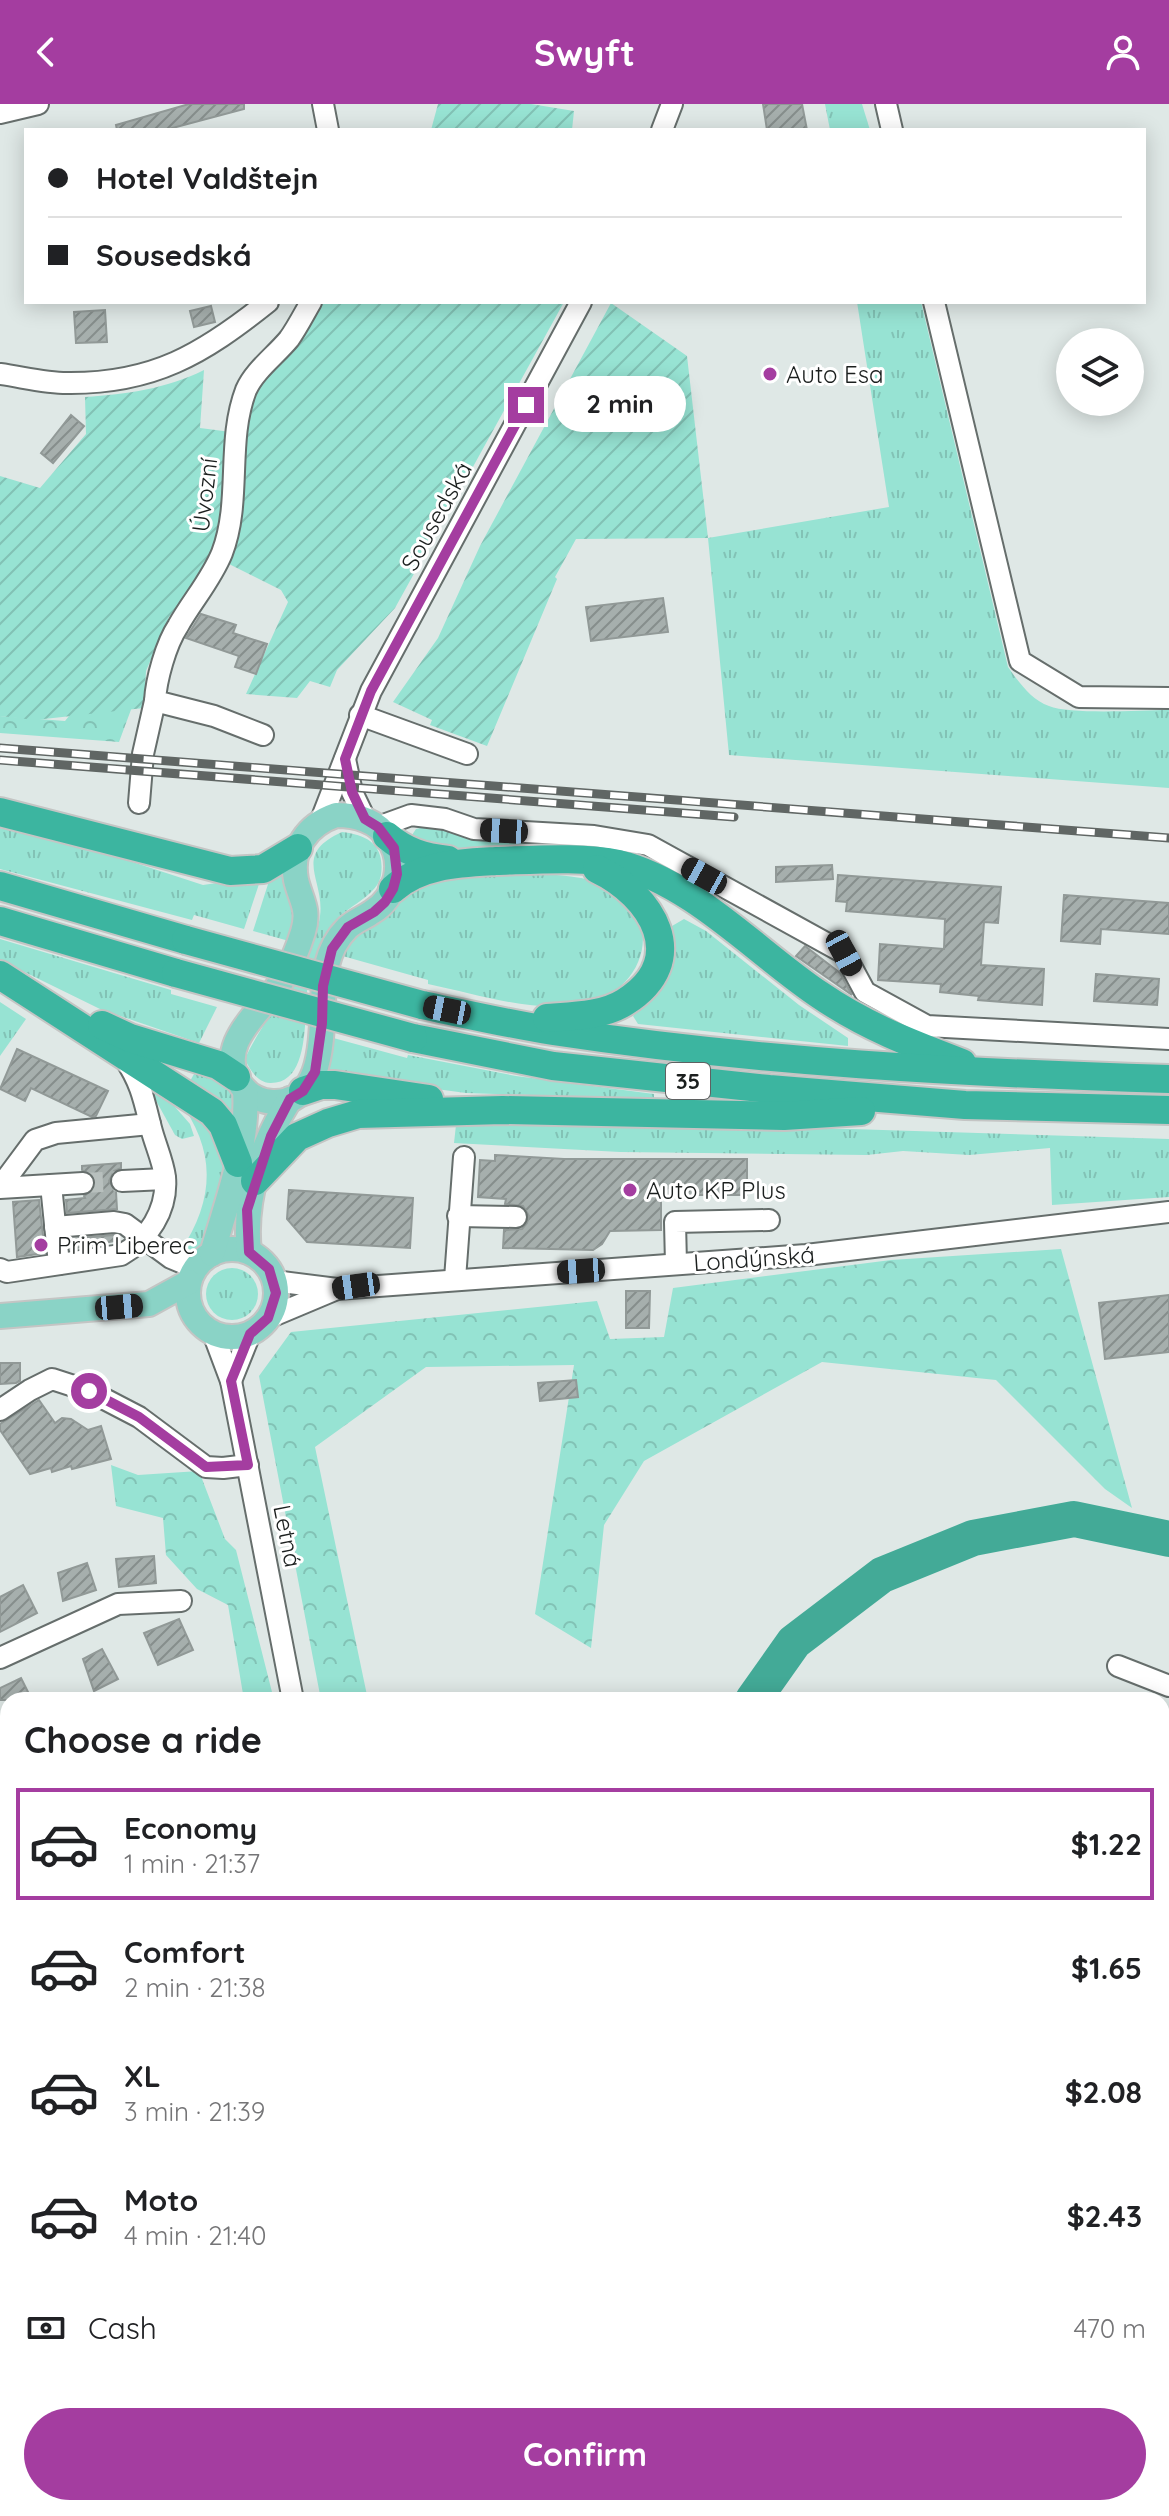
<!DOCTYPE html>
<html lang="en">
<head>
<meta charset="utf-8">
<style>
  body { margin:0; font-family:Quicksand,sans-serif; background:#f2f2f2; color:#202124; height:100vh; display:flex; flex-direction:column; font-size:30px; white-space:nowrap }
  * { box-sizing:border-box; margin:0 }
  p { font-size:26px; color:#757577 }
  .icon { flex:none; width:44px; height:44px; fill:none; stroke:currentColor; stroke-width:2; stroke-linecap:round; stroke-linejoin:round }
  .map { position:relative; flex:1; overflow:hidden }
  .drawer { position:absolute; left:0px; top:1588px; width:1170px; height:824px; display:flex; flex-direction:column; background:#fff; border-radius:24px 24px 0 0; box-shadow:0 4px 20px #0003 }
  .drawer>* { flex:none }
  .top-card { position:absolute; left:24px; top:24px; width:1122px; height:176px; border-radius:0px; box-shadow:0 4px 20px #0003; display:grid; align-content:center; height:176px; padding:0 24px; background:#fff }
  .buttons { position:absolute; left:1056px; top:224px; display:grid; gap:16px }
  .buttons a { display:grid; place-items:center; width:88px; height:88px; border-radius:50%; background:#fff; box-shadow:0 4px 20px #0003; font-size:40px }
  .end { position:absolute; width:36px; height:36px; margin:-18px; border:10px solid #a43da0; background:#fff; box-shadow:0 0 0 4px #fff }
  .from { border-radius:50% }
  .bubble { position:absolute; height:56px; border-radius:28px; background:#fff; box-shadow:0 4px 20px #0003; font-size:26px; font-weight:700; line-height:56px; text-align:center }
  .car { position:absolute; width:24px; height:48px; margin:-24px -12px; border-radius:10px; box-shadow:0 0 6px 2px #0007; background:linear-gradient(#222 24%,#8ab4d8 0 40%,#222 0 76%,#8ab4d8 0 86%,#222 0) }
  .top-card b { display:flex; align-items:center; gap:28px; height:76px; font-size:30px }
  .top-card b+b { border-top:2px solid #e0e0e0 }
  .top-card i { width:20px; height:20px; background:#202124 }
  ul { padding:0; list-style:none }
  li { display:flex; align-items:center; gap:24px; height:112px; margin:0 16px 12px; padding:0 8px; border:4px solid transparent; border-radius:0px }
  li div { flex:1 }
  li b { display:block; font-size:30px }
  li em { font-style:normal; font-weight:700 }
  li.active { border-color:#a43da0 }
  li>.icon { width:72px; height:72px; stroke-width:1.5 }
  h2 { padding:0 24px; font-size:36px; line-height:96px }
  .pay { display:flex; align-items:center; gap:20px; height:88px; padding:0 24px; font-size:30px }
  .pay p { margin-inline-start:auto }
  .cta { display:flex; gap:16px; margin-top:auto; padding:16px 24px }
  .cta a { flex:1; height:92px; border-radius:48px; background:#a43da0; color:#fff; font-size:32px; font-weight:700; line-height:92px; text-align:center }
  header { display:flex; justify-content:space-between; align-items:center; height:104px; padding:0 24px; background:#a43da0; color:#fff; font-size:36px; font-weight:700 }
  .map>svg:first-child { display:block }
</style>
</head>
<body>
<header><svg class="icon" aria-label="back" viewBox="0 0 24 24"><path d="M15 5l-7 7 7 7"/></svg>Swyft<svg class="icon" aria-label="person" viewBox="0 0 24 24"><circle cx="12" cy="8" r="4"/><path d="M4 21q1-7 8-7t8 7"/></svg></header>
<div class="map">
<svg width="1169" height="2412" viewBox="0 0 1169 2412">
  <defs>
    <pattern id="grass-tufts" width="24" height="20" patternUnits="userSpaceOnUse" patternTransform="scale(2)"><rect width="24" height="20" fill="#97e3d3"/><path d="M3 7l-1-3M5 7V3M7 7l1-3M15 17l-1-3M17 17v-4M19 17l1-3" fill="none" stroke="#82c2b5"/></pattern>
    <pattern id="forest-crowns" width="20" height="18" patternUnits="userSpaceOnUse" patternTransform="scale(2)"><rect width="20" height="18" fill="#97e3d3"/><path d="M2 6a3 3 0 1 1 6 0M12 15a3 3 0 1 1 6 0" fill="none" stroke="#82c2b5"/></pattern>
    <pattern id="garden-furrows" width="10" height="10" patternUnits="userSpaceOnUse" patternTransform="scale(2)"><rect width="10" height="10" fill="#97e3d3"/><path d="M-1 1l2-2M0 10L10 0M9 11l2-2" fill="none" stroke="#82c2b5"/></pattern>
    <pattern id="building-hatch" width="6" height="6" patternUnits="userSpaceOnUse" patternTransform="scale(2)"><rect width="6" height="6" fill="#a6afad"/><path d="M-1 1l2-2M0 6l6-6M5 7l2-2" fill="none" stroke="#868e8c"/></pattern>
  </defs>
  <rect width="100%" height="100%" fill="#dfe8e6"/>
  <!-- grass -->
  <g fill="url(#grass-tufts)">
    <path d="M 825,0 L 862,0 L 870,26 L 830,26 Z"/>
    <path d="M 857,198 L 921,198 L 1008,563 C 1018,577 1031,596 1049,602 C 1071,611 1142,606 1169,606 L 1169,684 L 729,651 L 708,434 L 889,403 Z"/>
    <path d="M 428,722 L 473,731 L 539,731 L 640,745 L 747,816 L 846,893 L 870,906 L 900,917 L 897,928 L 845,903 L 722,807 L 647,761 L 581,744 L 548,741 L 433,747 L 414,738 L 412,731 L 416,725 Z"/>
    <path d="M 0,724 L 105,749 L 203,781 L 258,773 L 259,780 L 244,825 L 194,811 L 192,816 L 0,765 Z"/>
    <path d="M 342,728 C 368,731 385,741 381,771 C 378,790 351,801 338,814 C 330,822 326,829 322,839 C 316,852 310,866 308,880 C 303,908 312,980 270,979 C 257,978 250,966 245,955 C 264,911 314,859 320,812 C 325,775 291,751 342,728 Z"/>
    <path d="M 285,764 L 296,813 L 289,837 L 253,827 L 269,777 L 268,771 Z"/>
    <path d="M 546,770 C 567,772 592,773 611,784 C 670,820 640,893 579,901 C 530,908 476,890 428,880 L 428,876 L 339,851 L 358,828 L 391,810 L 404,792 L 436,775 Z"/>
    <path d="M 684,815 L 706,827 L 799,901 L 848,934 L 848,942 L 638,920 L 633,912 C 665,884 673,864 672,822 Z"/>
    <path d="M 0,835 L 171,886 L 171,890 L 217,903 L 199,939 L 100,905 L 0,856 Z"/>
    <path d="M 0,898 L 26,915 L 0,952 Z"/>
    <path d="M 326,932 L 407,954 L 408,951 L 516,972 L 654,990 L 654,995 L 466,989 L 324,970 Z"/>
    <path d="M 199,961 L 236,986 L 235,1016 L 189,979 Z"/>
    <path d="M 154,979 L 190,1020 L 194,1032 L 182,1035 L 175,1031 L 149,984 Z"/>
    <path d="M 178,995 L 215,1022 L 227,1060 L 205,1141 L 196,1148 L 180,1148 C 216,1094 216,1046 178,995 Z"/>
    <path d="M 507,1020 L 851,1025 L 1169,1035 L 1169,1093 L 1052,1101 L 1050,1044 L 969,1051 L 903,1047 L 867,1051 L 620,1048 L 454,1039 L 456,1021 Z"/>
    <circle cx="232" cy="1190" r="26"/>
    <path d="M 241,2404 L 395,2404 L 392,2412 L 238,2412 Z"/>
  </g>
  <!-- forest -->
  <g fill="url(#forest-crowns)">
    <path d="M 152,549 L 119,638 L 0,629 L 0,612 L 65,617 L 90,586 Z"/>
    <path d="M 1061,1145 L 1132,1404 L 1105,1385 L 996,1276 L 822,1258 L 644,1357 L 604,1421 L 591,1544 L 535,1510 L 574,1261 L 426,1263 L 315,1343 L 368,1596 L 321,1596 L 259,1272 L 291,1228 L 597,1197 L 610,1235 L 664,1233 L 673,1184 L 891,1156 Z"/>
    <path d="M 111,1361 L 138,1371 L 199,1367 L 225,1435 L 236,1446 L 274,1596 L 244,1596 L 228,1501 L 197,1485 L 166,1451 L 163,1414 L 116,1402 Z"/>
    <path d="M 644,2404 L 731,2404 L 738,2412 L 646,2412 Z"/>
  </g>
  <!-- garden -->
  <g fill="url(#garden-furrows)">
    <path d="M 438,0 L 531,0 L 574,7 L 572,26 L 431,26 Z"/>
    <path d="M 317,198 L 564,198 L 395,504 L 337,566 L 330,583 L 310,577 L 297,594 L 246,590 L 288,498 L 281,486 L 225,458 L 239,381 L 251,290 L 289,252 Z"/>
    <path d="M 611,199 L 687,252 L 708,434 L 576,435 L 555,473 L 557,475 L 487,642 L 430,621 L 432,616 L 393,598 L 438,534 L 480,442 Z"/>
    <path d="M 204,266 L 200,324 L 231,328 L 224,409 L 208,461 L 169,513 L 146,567 L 144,604 L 35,616 L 0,612 L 0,372 L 40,384 L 86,330 L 85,293 C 127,290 166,285 204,266 Z"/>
  </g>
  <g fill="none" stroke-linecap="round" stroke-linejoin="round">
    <!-- river -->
    <g stroke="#43aa97" stroke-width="36">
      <path d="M 753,1596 L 794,1538 L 882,1471 L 973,1434 L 1074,1415 L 1169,1435"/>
      <path d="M 435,2412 L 438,2404"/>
    </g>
  </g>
  <!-- building -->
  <g fill="url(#building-hatch)" stroke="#919997" stroke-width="2">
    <path d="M 189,0 L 244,0 L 244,5 L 165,26 L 117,26 L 116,21 Z"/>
    <path d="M 763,0 L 802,0 L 807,26 L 767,26 Z"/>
    <path d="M 211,202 L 215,218 L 194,223 L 190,207 Z"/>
    <path d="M 105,206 L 107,238 L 76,239 L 74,208 Z"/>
    <path d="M 71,311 L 84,322 L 53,359 L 41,349 Z"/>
    <path d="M 663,494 L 668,528 L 591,537 L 586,503 Z"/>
    <path d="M 201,510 L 236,521 L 233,529 L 267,540 L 256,570 L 235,563 L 239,552 L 186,534 Z"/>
    <path d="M 832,761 L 833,775 L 776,778 L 776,763 Z"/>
    <path d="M 838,771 L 1001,783 L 998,819 L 984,818 L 981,861 L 1044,865 L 1042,901 L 978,896 L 979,892 L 940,888 L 941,880 L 878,876 L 880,840 L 944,845 L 945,815 L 846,807 L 847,798 L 836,797 Z"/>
    <path d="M 1064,791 L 1169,799 L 1169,830 L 1101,825 L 1100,840 L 1061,837 Z"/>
    <path d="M 805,842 L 840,869 L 852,891 L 796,852 Z"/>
    <path d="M 1096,870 L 1159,875 L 1157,901 L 1094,897 Z"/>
    <path d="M 17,945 L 108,987 L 96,1012 L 92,1013 L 31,984 L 25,997 L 0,985 Z"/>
    <path d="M 495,1051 L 564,1055 L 747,1055 L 747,1091 L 661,1091 L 661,1126 L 610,1127 L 602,1140 L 593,1146 L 503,1144 L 504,1126 L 522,1125 L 527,1119 L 529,1112 L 523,1102 L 505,1100 L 506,1095 L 478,1093 L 480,1056 L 495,1057 Z"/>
    <path d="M 121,1059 L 121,1064 L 114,1067 L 109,1077 L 116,1088 L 117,1105 L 67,1109 L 66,1096 L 85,1094 L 84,1092 L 95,1084 L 94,1073 L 82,1066 L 82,1062 Z"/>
    <path d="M 289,1086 L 413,1094 L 410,1144 L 307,1138 L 287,1115 Z"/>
    <path d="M 39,1096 L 45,1149 L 17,1153 L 13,1098 Z"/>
    <path d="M 113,1131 L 119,1132 L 120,1136 L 71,1145 L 70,1135 Z"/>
    <path d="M 626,1187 L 650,1187 L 649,1224 L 626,1224 Z"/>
    <path d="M 1169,1191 L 1169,1248 L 1105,1255 L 1099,1199 Z"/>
    <path d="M 0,1259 L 20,1259 L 20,1277 L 16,1279 L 0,1280 Z"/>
    <path d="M 576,1276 L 578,1293 L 540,1297 L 538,1279 Z"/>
    <path d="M 39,1296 L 55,1319 L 62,1314 L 71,1315 L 88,1326 L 101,1322 L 111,1355 L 72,1365 L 71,1362 L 52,1368 L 51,1364 L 30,1370 L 0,1326 L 0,1320 Z"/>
    <path d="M 154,1452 L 156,1479 L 119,1483 L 116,1455 Z"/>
    <path d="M 87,1459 L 96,1486 L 63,1497 L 58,1469 Z"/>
    <path d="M 23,1481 L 37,1509 L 0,1528 L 0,1493 Z"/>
    <path d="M 179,1515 L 193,1546 L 158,1561 L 144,1529 Z"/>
    <path d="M 102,1545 L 118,1575 L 94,1587 L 83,1555 Z"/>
    <path d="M 21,1574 L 32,1596 L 0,1596 L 0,1584 Z"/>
  </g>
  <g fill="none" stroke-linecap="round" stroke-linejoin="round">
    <!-- minor-tunnel -->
    <path stroke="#b8c0be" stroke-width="20" stroke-dasharray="20 10" stroke-linecap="butt" d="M 83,1079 L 122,1077"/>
    <!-- minor casing -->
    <g stroke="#666e6c" stroke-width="24">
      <g id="minor">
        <path d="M 323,0 L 328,26"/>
        <path d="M 886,0 L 892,26"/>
        <path d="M 0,9 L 38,0"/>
        <path d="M 662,26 L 672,0"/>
        <path d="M 934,198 L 1020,557 L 1079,593 L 1169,594"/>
        <path d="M 0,270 C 22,273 45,279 67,279 C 153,280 203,250 268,198"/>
        <path d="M 360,611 L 467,650"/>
        <path d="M 263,631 L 214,612 L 155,597 C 156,576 166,540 178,522 C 192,497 211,476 222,449 C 242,397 226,338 246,286 C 255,266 275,252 289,235 C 297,224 304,210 311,198"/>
        <path d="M 345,655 L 352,688 L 365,715"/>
        <path d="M 139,699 L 143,650 L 155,597"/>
        <path d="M 321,716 L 371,587 L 581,198"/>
        <path d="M 378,723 L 411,711 L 445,715 L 474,725 L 594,732 L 648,741 L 844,849 L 865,888 L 927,922 L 1169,935"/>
        <path d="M 122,1077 L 165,1075"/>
        <path d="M 51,1081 L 59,1160"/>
        <path d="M 0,1083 L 35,1036 L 56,1029 L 150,1020"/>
        <path d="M 0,1084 L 83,1079"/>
        <path d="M 458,1112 L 516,1113"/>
        <path d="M 55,1123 L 114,1118 L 125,1120 L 171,1154 L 195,1164"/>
        <path d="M 676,1160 L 675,1118 L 769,1116"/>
        <path d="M 0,1165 L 7,1168 L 121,1151 C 148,1136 168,1106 165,1073 C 163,1057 155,1040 151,1024 C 144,996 141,979 125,955"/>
        <path d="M 455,1175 L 464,1053"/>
        <path d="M 274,1177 L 337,1185 L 806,1151 L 1169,1108"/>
        <path d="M 268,1214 L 337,1185"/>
        <path d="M 213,1229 L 231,1277 L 293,1596"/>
        <path d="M 231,1277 L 250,1230"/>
        <path d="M 0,1306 L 30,1286 L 52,1275 L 89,1287 L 139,1313 L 206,1363 L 223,1364 L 248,1361"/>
        <path d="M 0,1554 L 118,1500 L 181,1497"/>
        <path d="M 1118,1562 L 1169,1582"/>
        <path d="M 0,1664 L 8,1681"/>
        <path d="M 0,1764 L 8,1763"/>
        <path d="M 1162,1930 L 1169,1928"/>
        <path d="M 1162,1967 L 1169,1966"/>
        <path d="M 0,1978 L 8,1974"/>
        <path d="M 1162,2183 L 1169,2180"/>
        <path d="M 1162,2227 L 1169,2241"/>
        <path d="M 1162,2400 L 1169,2398"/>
        <path d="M 767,2404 L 773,2412"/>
        <path d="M 67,2412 L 77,2404"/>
        <path d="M 958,2412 L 959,2404"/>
        <path d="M 1073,2412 L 1089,2408 L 1138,2404"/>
      </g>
    </g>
    <!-- major casing -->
    <g stroke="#c4c5c4" stroke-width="28">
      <g id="major">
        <path d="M 336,711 C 357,711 376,716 388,734 C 405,758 397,793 372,808 C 364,814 354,817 347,824 C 337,834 330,848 327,861 C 316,899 337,1001 272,998 C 260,997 248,991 241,981 C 212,939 265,906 284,873 C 292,859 298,844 303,828 C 310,805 301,797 296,776 C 290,745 307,721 336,711 Z"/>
        <circle cx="232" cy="1189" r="44"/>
        <path d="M 249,1148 C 243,1095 262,1039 290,995"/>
        <path d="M 212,1150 C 227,1097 249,1041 245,986"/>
        <path d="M 0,1212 L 149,1200 L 189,1178"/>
      </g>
    </g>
    <!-- highway casing -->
    <g stroke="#c4c5c4" stroke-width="32">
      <g id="highway">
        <path d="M 0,708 L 230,767 L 263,765 L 298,744"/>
        <path d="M 387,732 C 406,748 423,753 448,756"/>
        <path d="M 0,782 L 186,836"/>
        <path d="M 393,785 C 420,760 461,759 496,757 C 531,756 584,752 618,760 C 693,778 757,849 820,891 C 865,922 912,940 962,959"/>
        <path d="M 0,817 L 176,869"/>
        <path d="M 0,871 L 212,1008 L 223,1021 L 238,1059"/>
        <path d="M 422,901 C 465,910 509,920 553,927 C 757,958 963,969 1169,975"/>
        <path d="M 547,914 C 573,912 603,912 625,898 C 692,856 652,791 597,765"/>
        <path d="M 102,921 L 130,934 L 218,961 L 236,973"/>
        <path d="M 413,934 L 553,962 L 769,985 L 965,1001 L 1169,1006"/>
        <path d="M 303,987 L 321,981 L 335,981 L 429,995"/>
        <path d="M 255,1077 L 297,1033 L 328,1019 L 358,1010 L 503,1006 L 784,1012 L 861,1007"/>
      </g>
    </g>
    <!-- minor -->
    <use href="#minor" stroke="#fff" stroke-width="20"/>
    <!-- major -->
    <use href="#major" stroke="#8ad3c6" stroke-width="24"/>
    <!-- highway -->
    <use href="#highway" stroke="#3cb5a0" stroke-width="28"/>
    <!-- rail casing -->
    <g stroke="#606664" stroke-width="9">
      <g id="rail">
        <path d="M 0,644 L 1169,734"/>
        <path d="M 0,656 L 734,713"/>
      </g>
    </g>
    <!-- rail -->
    <use href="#rail" stroke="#fff" stroke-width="6" stroke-dasharray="18" stroke-linecap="butt"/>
    <!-- highway-bridge casing -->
    <g stroke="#c4c5c4" stroke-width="32" stroke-linecap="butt">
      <g id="highway-bridge">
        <path d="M 186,836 L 422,901"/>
        <path d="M 176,869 L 413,934"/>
      </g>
    </g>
    <!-- highway-bridge -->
    <use href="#highway-bridge" stroke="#3cb5a0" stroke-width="28"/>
  </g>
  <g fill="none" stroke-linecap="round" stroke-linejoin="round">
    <!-- route -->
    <path stroke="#a43da0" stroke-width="10" d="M 89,1287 L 139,1313 L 206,1363 L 248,1361 L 231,1277 L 250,1230 L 268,1214 L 276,1189 L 269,1165 L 249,1148 L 247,1106 L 271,1032 L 290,995 L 303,987 L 315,968 L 322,919 L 323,882 L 332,845 L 348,823 L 374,808 L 385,798 L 393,785 L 397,770 L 394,744 L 378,723 L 365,715 L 352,688 L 345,655 L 371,587 L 526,301"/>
  </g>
  <!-- markers -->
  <g fill="#a43da0" stroke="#fff" stroke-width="3">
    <circle cx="770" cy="270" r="8"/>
    <circle cx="630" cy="1086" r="8"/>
    <circle cx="41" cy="1141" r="8"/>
  </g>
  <g text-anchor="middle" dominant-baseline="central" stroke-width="6" stroke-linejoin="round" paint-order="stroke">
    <!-- shield labels -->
    <rect fill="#fff" stroke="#5f6262" stroke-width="2" x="666" y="959" width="44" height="36" rx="6"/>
    <g font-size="22" font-weight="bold" fill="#1b1f1e">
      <text x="688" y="977">35</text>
    </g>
    <!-- poi labels -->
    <g font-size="24" fill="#1b1f1e" stroke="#fff" text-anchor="start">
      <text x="786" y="270">Auto Esa</text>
      <text x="646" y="1086">Auto KP Plus</text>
      <text x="57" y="1141">Prim Liberec</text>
    </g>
    <!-- street labels -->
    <g font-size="24" fill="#1b1f1e" stroke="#fff">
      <text transform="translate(204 391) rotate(-83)">Úvozní</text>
      <text transform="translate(436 412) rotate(-61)">Sousedská</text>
      <text transform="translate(754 1154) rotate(-4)">Londýnská</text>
      <text transform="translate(288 1432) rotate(79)">Letná</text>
    </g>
  </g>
</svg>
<div class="buttons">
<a><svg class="icon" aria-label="layers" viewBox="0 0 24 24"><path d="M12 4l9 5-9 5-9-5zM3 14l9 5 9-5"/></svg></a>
</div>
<i class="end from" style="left:89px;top:1287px"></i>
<i class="end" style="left:526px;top:301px"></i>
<div class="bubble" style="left:554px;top:272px;width:132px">2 min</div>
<i class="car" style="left:504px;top:727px;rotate:273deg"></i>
<i class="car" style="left:704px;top:772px;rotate:299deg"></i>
<i class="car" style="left:844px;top:849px;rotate:152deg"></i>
<i class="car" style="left:447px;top:906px;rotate:281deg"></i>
<i class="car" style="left:581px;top:1167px;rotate:266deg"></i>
<i class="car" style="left:356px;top:1182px;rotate:262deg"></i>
<i class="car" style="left:119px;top:1203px;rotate:85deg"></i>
<div class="top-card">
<b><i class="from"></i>Hotel Valdštejn</b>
<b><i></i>Sousedská</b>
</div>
<section class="drawer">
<h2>Choose a ride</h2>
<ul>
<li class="active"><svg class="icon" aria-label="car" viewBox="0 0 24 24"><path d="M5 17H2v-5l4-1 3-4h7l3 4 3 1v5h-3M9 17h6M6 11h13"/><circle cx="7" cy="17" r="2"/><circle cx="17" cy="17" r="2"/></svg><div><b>Economy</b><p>1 min · 21:37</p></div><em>$1.22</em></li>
<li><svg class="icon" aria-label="car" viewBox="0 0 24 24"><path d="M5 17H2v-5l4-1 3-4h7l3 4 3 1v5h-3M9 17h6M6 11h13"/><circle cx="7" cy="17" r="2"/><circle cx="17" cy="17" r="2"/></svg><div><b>Comfort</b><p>2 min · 21:38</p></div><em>$1.65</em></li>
<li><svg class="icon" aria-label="car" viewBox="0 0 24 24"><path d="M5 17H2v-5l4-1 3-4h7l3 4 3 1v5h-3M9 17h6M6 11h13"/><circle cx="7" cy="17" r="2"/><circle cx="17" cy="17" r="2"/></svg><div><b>XL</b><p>3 min · 21:39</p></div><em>$2.08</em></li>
<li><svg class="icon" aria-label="car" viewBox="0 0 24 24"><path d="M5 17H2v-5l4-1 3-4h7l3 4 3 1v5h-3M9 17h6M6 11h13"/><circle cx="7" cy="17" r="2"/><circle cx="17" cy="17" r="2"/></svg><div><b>Moto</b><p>4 min · 21:40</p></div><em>$2.43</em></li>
</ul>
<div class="pay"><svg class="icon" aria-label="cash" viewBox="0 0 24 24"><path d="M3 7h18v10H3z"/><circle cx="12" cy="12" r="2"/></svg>Cash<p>470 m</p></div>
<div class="cta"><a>Confirm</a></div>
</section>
</div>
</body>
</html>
